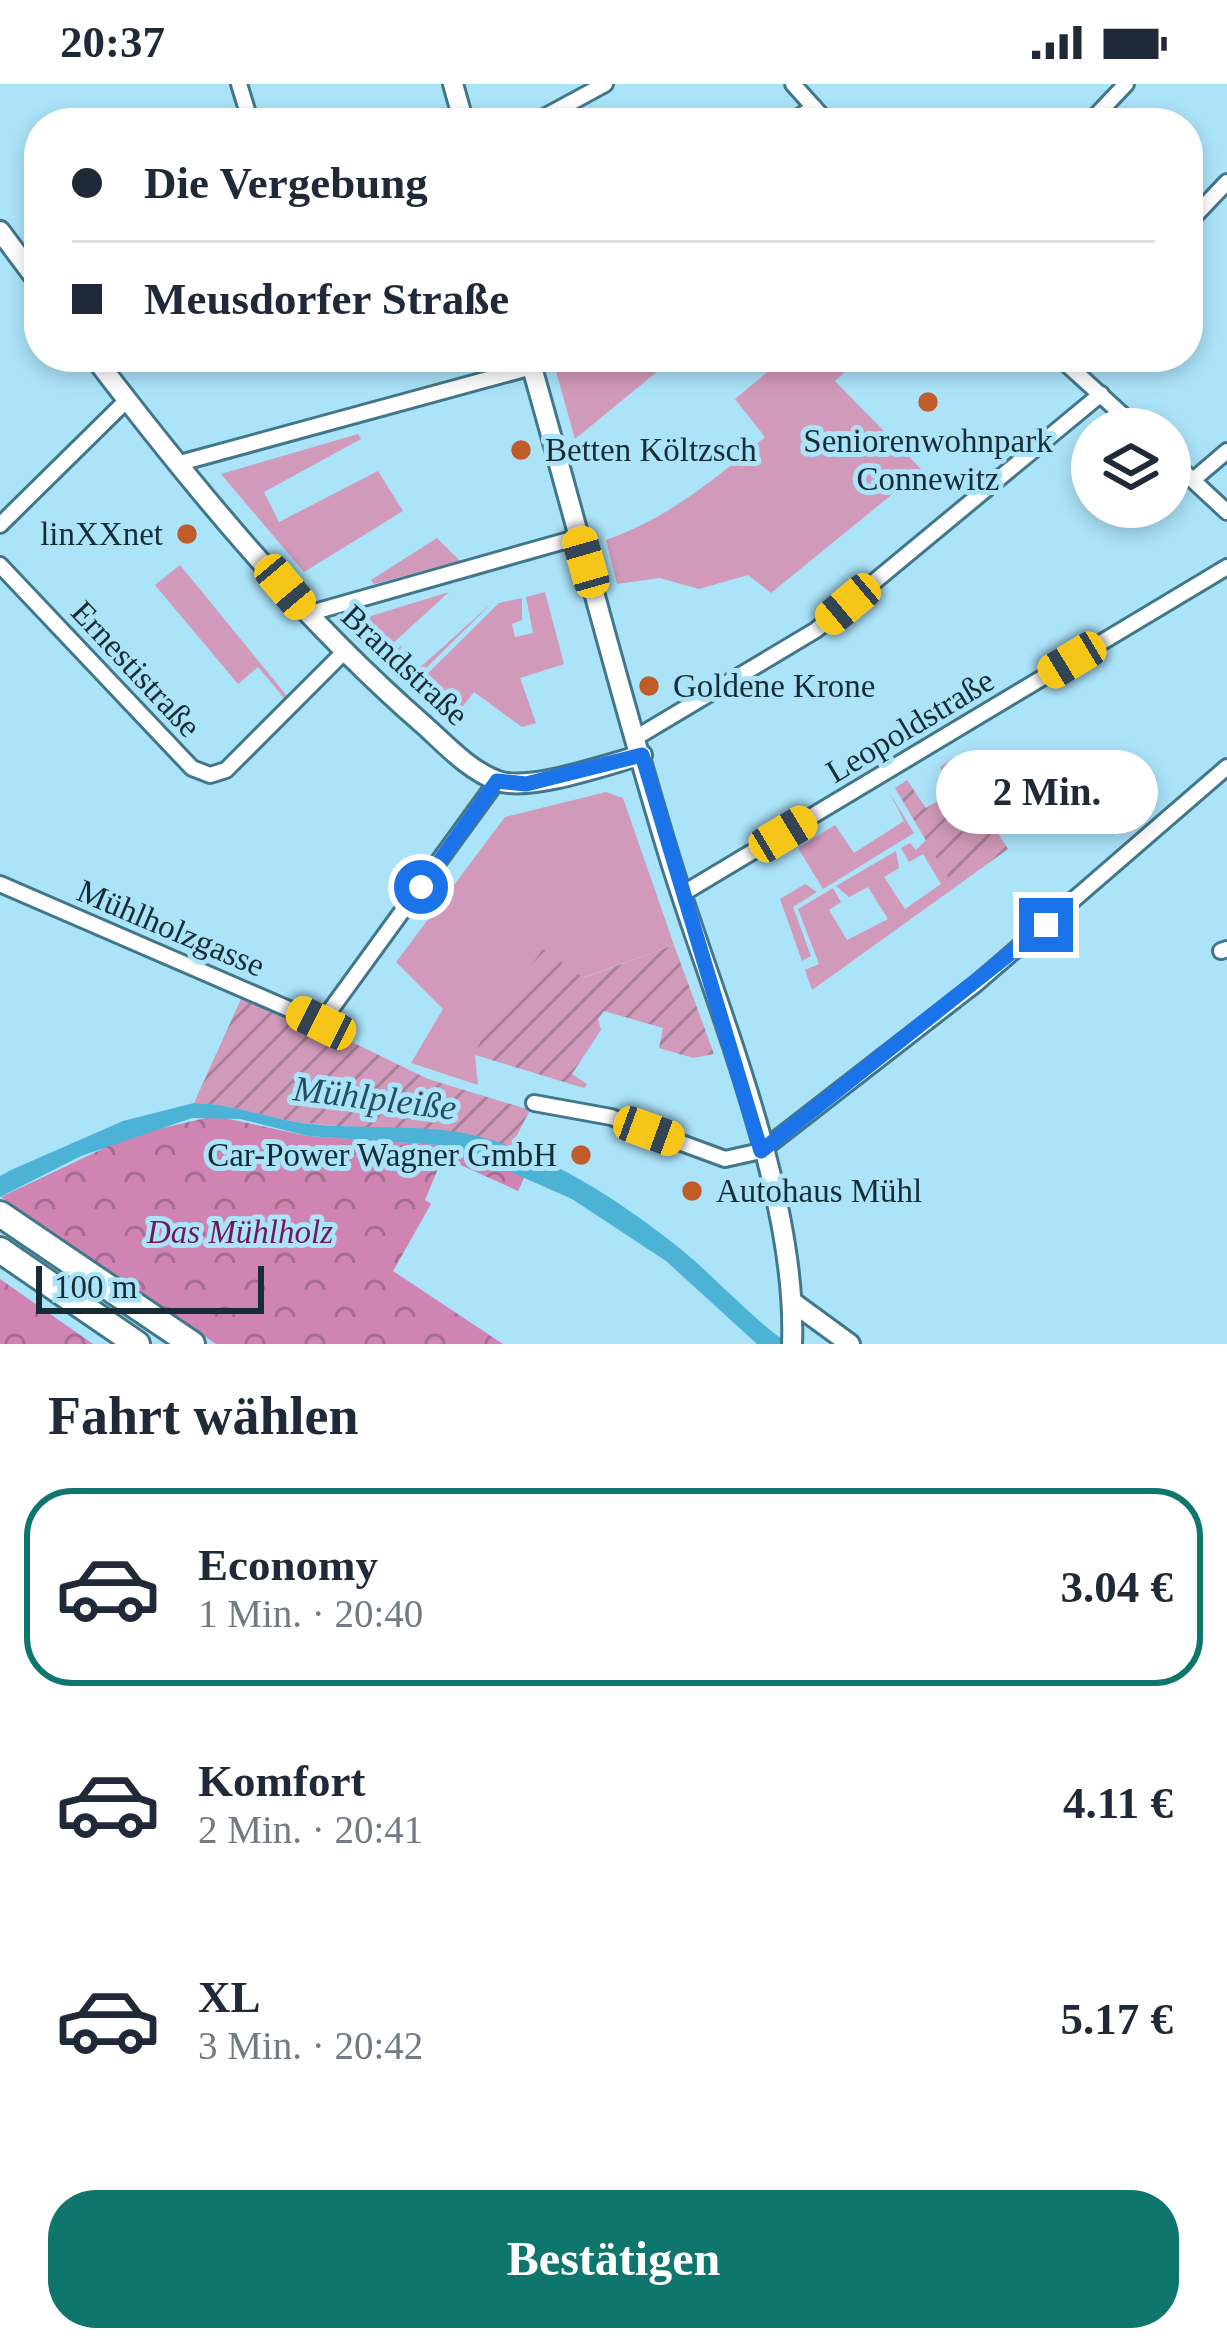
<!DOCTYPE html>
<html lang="de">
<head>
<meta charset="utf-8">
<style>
  body { margin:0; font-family:Georgia,serif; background:#f6f6f7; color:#1f2937; height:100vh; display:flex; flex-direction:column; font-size:45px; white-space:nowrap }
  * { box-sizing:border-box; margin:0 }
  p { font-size:39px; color:#747a83 }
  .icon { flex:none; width:66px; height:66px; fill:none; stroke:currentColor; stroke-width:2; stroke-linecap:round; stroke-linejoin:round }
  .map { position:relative; height:1260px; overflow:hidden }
  .details { display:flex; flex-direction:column; background:#fff; flex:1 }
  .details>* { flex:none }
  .guide { position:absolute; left:24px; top:24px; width:1179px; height:264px; border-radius:48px; box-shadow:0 6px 18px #0003; display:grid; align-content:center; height:264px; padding:0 48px; background:#fff }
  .fabs { position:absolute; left:1071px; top:324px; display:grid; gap:24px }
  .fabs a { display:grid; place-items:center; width:120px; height:120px; border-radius:50%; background:#fff; box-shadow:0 6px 18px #0003; font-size:60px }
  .scale { position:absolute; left:36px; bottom:30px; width:228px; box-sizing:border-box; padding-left:12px; border:6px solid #172d36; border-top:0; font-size:33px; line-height:42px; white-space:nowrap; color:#172d36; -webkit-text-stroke:9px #abe3f9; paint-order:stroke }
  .end { position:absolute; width:54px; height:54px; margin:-27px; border:15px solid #1a73e8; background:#fff; box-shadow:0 0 0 6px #fff }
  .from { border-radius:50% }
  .bubble { position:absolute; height:84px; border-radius:42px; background:#fff; box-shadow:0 6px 18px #0003; font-size:39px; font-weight:800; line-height:84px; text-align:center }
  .car { position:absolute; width:36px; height:72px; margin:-36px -18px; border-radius:15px; box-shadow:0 0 9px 3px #0007; background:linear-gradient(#f5c518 24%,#345 0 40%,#f5c518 0 76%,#345 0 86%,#f5c518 0) }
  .guide b { display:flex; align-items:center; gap:42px; height:114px; font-size:45px }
  .guide b+b { border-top:3px solid #e0e1e3 }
  .guide i { width:30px; height:30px; background:#1f2937 }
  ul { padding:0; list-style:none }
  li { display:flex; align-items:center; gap:36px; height:198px; margin:0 24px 18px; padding:0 24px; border:6px solid transparent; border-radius:48px }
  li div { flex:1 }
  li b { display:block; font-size:45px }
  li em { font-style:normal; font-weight:800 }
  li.on { border-color:#0f766e }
  li>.icon { width:108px; height:108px; stroke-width:1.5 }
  h2 { padding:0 48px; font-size:54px; line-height:144px }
  .primary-button { display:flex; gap:24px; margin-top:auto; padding:24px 48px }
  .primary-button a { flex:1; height:138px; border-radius:48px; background:#0f766e; color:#fff; font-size:48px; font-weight:800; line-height:138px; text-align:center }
  .status { display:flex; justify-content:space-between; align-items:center; height:84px; padding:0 60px; background:#fff; direction:ltr }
  .status svg { height:33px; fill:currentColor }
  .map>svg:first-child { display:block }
</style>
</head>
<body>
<div class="status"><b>20:37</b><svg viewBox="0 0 49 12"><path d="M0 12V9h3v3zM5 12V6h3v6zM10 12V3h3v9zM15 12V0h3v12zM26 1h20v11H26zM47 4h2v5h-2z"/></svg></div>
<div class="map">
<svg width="1227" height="1260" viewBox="0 0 1227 1260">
  <defs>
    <pattern id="forest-crowns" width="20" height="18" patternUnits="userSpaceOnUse" patternTransform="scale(3)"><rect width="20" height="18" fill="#cf84b1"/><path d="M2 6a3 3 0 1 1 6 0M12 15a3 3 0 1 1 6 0" fill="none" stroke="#a76c91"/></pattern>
    <pattern id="garden-furrows" width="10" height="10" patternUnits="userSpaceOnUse" patternTransform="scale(3)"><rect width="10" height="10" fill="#d29aba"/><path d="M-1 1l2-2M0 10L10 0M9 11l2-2" fill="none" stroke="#a97e98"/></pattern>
  </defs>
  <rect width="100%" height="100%" fill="#abe3f9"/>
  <!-- green -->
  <g fill="#d29aba">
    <path d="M 552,273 L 675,273 L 575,355 Z"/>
    <path d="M 785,273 L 861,273 L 835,297 L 922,386 L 771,509 L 748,491 L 699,505 L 660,494 L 617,500 L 606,456 C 668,434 716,395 765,353 L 735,315 Z"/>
    <path d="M 358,350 L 361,355 L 264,408 L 279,438 L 378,387 L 403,427 L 304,488 L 221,390 Z"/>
    <path d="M 437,454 L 460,477 L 374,500 L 371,496 Z"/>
    <path d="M 180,481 L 287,612 L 284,614 L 258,583 L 238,600 L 155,501 Z"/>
    <path d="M 449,508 L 379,572 L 354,544 L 358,536 Z"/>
    <path d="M 545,508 L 564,580 L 520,594 L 536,639 L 522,643 L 474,608 L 456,631 L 416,601 L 499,519 L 522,514 L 522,536 L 512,540 L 515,553 L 533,549 L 526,513 Z"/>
    <path d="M 493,518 L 412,598 L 384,577 L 402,561 L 398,571 L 415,588 Z"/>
    <path d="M 606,708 L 623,714 L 674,861 L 582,894 L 544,866 L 475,971 L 478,1001 L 411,979 L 443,925 L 396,878 L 505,733 Z"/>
    <path d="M 889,708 L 914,749 L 823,805 L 798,764 L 835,741 L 854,769 L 904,737 Z"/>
    <path d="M 926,756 L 954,804 L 812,906 L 805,886 L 819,880 L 798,825 L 833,804 L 841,818 L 829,826 L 847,856 L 888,835 L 868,803 L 849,813 L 836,802 L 896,767 L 899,784 L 884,793 L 905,825 L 941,800 L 923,770 L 909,778 L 901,764 L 910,759 L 916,766 Z"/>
    <path d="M 805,800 L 817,808 L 793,823 L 811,872 L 802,877 L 780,815 Z"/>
  </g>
  <!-- forest -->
  <g fill="url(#forest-crowns)">
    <path d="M 215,1032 L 308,1052 L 452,1062 L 525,1092 L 518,1107 L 443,1073 L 425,1116 L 431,1120 L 393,1187 L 503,1260 L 216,1260 L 1,1113 L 132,1051 Z"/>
    <path d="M 0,1195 L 93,1260 L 0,1260 Z"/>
  </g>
  <!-- garden -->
  <g fill="url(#garden-furrows)">
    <path d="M 952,675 L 1008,765 L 954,804 L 895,704 L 907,696 L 926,724 L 954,707 L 940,683 Z"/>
    <path d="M 674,861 L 714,970 L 693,974 L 659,964 L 663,944 L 604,927 L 598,935 L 601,946 L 572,990 L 587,1000 L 584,1004 L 475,971 L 486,944 L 543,865 L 583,894 Z"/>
    <path d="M 245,906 L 428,995 L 530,1026 L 511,1063 C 443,1041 375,1047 305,1039 C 267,1035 234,1020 194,1019 Z"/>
  </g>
  <!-- water -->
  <path fill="#4cb3d7" d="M 194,1019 C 236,1020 271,1036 311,1040 C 366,1046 423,1039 477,1052 C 547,1069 622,1118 678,1163 C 717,1194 748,1232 789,1260 L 757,1260 L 666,1177 L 572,1115 L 452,1062 L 308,1052 L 240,1035 L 192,1034 L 81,1072 L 0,1113 L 0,1092 L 11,1086 L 123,1037 Z"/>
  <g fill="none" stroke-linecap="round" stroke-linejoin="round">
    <!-- street casing -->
    <g stroke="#41778a" stroke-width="20">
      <g id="street">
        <path d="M 239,0 L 251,39"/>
        <path d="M 793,0 L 828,39"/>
        <path d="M 533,39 L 605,0"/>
        <path d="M 790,39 L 814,23"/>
        <path d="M 1089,39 L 1126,0"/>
        <path d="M 1188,139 L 1227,98"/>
        <path d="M 1059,273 L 1138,345"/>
        <path d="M 1170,375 L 1227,428"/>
        <path d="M 180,379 L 532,283"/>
        <path d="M 1193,396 L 1227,367"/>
        <path d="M 0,441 L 127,316"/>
        <path d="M 0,481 L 192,684 L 210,691 L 226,686 L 344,568"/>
        <path d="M 307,530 L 579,453"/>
        <path d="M 637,653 L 816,546 L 1101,310"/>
        <path d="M 0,800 L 321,939 L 497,697"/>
        <path d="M 682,810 L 1227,483"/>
        <path d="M 1221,867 L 1227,865"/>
        <path d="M 534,1019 L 611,1033 L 725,1075 L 761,1067 L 976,900 L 1227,683"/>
      </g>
    </g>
    <!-- secondary casing -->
    <g stroke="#41778a" stroke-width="24">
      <g id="secondary">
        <path d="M 453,0 L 464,39"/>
        <path d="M 0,147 L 39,199"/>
        <path d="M 94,273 C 194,404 301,534 425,642 C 447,662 470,687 498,697 C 530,708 608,680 642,671"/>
        <path d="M 529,273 C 577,440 619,609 670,775 C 714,918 798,1110 792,1260"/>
        <path d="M 794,1219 L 850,1260"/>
      </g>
    </g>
    <!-- highway casing -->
    <g stroke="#41778a" stroke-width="30">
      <g id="highway">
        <path d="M 0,1130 L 192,1260"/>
        <path d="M 0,1166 L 137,1260"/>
      </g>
    </g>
    <!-- street -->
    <use href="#street" stroke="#fff" stroke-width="14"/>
    <!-- secondary -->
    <use href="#secondary" stroke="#fff" stroke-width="18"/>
    <!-- highway -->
    <use href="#highway" stroke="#fff" stroke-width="24"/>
  </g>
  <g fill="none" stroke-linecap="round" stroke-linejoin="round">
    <!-- route -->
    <path stroke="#1a73e8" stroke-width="15" d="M 421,803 L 497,697 L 526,700 L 642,671 L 761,1067 L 1046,841"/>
  </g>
  <!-- markers -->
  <g fill="#c05b2a" stroke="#abe3f9" stroke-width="4.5">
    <circle cx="928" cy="318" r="12"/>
    <circle cx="521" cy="366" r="12"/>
    <circle cx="187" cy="450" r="12"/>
    <circle cx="649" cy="602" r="12"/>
    <circle cx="581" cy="1071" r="12"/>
    <circle cx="692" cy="1107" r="12"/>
  </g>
  <g text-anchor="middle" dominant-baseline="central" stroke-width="10" stroke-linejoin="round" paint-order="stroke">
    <!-- poi labels -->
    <g font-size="33" fill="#172d36" stroke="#abe3f9" text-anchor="start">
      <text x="928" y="357" text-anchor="middle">Seniorenwohnpark<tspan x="928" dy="38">Connewitz</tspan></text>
      <text x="545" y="366">Betten Költzsch</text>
      <text x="163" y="450" text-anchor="end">linXXnet</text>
      <text x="673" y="602">Goldene Krone</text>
      <text x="557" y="1071" text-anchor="end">Car-Power Wagner GmbH</text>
      <text x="716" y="1107">Autohaus Mühl</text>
    </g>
    <!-- street labels -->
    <g font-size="33" fill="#172d36" stroke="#abe3f9">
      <text transform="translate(405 581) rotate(43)">Brandstraße</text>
      <text transform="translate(136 585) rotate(47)">Ernestistraße</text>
      <text transform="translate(910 642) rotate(-31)">Leopoldstraße</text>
      <text transform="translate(171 844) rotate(23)">Mühlholzgasse</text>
    </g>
    <!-- park labels -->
    <g font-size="33" font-style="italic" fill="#711955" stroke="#abe3f9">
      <text x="240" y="1148">Das Mühlholz</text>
    </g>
    <!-- water labels -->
    <g font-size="36" font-style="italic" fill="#234f5f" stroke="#abe3f9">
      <text transform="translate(375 1014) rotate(7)">Mühlpleiße</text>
    </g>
  </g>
</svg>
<div class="fabs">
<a><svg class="icon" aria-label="layers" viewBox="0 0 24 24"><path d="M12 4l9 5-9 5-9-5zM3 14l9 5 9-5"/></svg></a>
</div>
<div class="scale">100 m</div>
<i class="end from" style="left:421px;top:803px"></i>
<i class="end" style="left:1046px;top:841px"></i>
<div class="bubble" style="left:936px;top:666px;width:222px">2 Min.</div>
<i class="car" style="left:586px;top:478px;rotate:344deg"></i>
<i class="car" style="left:285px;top:503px;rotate:140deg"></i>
<i class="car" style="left:848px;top:520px;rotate:230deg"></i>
<i class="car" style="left:1072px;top:576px;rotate:239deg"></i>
<i class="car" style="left:783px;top:750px;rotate:59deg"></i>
<i class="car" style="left:321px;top:939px;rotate:296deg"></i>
<i class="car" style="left:649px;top:1047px;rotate:110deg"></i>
<div class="guide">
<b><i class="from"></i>Die Vergebung</b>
<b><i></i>Meusdorfer Straße</b>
</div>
</div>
<section class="details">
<h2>Fahrt wählen</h2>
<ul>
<li class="on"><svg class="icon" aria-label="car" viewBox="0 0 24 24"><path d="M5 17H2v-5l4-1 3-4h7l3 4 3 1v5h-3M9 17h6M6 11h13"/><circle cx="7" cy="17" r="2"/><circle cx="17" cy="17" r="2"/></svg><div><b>Economy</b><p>1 Min. · 20:40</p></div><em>3.04 €</em></li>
<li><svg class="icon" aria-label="car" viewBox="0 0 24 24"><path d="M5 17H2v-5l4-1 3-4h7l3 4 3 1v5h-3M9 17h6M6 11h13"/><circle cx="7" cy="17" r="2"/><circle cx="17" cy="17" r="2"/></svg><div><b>Komfort</b><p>2 Min. · 20:41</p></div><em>4.11 €</em></li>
<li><svg class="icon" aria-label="car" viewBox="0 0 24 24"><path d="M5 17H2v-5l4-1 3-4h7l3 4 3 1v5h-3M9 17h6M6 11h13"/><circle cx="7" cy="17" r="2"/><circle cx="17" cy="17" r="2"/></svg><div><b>XL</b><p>3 Min. · 20:42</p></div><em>5.17 €</em></li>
</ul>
<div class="primary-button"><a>Bestätigen</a></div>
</section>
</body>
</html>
